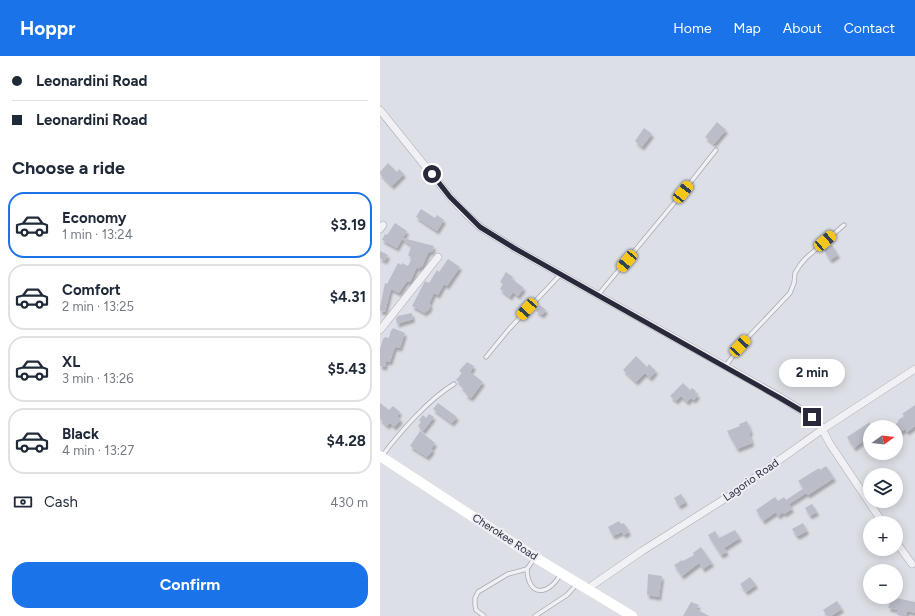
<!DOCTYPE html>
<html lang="en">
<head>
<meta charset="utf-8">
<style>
  body { margin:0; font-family:Figtree,sans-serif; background:#f2f2f3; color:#1f2937; height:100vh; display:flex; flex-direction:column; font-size:15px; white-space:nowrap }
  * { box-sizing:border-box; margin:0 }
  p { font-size:13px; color:#747a83 }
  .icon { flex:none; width:22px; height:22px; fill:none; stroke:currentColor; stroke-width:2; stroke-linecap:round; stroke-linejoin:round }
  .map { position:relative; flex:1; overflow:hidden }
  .drawer { display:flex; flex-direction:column; background:#fff; width:380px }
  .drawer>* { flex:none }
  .top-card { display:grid; align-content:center; height:88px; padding:0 12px; background:#fff }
  .needle { width:26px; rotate:75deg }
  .buttons { position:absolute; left:483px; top:364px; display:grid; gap:8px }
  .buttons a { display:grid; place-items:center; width:40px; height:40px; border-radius:50%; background:#fff; box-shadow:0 2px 10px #0003; font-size:20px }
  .end { position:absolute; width:18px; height:18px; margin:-9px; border:5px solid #282a3c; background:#fff; box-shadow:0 0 0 2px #fff }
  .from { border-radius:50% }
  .bubble { position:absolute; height:28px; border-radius:14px; background:#fff; box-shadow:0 2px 10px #0003; font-size:13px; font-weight:700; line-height:28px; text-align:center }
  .car { position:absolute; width:12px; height:24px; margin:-12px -6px; border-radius:5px; box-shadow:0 0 3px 1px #0007; background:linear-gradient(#f5c518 24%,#345 0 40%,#f5c518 0 76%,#345 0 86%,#f5c518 0) }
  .top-card b { display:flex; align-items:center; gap:14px; height:38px; font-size:15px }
  .top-card b+b { border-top:1px solid #e0e1e3 }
  .top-card i { width:10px; height:10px; background:#1f2937 }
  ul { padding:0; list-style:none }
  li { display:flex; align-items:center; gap:12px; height:66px; margin:0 8px 6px; padding:0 4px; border:2px solid #e0e1e3; border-radius:16px }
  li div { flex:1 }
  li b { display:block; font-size:15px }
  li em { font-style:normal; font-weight:700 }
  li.selected { border-color:#1a73e8 }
  li>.icon { width:36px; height:36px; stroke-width:1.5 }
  h2 { padding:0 12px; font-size:18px; line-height:48px }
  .pay { display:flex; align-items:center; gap:10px; height:44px; padding:0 12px; font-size:15px }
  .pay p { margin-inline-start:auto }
  .primary-button { display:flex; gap:8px; margin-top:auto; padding:8px 12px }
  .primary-button a { flex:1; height:46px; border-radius:16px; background:#1a73e8; color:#fff; font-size:16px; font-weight:700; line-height:46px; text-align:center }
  header { display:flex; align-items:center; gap:24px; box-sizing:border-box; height:56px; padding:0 20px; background:#1a73e8; color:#fff }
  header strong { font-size:19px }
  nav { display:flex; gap:22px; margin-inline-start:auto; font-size:14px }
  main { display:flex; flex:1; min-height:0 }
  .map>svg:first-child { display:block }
</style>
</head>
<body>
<header>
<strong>Hoppr</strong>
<nav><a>Home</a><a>Map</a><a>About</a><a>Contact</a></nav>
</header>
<main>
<section class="drawer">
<div class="top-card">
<b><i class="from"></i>Leonardini Road</b>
<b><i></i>Leonardini Road</b>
</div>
<h2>Choose a ride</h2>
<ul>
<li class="selected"><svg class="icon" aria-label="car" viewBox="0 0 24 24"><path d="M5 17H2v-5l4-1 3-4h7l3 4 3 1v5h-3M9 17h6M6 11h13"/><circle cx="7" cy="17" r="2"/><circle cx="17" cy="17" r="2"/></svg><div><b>Economy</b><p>1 min · 13:24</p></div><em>$3.19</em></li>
<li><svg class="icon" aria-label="car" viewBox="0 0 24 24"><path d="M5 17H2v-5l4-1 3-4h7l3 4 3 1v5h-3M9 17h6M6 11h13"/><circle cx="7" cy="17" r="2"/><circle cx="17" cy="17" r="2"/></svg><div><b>Comfort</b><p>2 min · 13:25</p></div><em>$4.31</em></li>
<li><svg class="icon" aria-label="car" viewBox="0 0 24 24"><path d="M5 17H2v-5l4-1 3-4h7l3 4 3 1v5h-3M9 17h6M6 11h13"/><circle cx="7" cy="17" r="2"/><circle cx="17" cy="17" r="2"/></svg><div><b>XL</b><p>3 min · 13:26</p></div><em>$5.43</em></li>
<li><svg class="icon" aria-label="car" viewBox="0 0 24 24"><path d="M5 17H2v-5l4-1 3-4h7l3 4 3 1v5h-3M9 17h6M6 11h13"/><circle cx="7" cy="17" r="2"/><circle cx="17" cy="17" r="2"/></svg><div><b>Black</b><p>4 min · 13:27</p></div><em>$4.28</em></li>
</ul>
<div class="pay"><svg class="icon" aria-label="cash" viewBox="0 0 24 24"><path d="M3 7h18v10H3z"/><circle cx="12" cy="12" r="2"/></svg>Cash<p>430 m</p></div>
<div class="primary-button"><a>Confirm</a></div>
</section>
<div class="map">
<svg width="535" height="560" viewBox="0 0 535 560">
  <defs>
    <filter id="shadow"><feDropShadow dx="2" dy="3.5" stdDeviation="1" flood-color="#0004"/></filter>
  </defs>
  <rect width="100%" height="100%" fill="#dddfe6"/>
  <!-- building -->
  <g fill="#bbbdc9" filter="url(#shadow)">
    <path d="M 337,66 L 346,74 L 334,88 L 325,81 Z"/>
    <path d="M 264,72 L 272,78 L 262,91 L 255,85 Z"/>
    <path d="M 8,107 L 17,116 L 19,113 L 24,118 L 12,130 L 0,118 L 0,116 Z"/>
    <path d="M 41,153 L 55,162 L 57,159 L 64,164 L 57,175 L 36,161 Z"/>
    <path d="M 15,167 L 27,175 L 23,182 L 54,190 L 52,196 L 50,195 L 49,197 L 48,197 L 42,211 L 40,210 L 39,213 L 37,211 L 30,226 L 27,225 L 19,237 L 11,233 L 5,256 L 0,255 L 0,251 L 5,227 L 7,228 L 18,207 L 22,209 L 22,207 L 28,210 L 32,202 L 28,199 L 31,191 L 30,191 L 31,189 L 22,183 L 17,192 L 2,184 L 5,178 L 7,179 Z"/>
    <path d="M 452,189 L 458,199 L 450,204 L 444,194 Z"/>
    <path d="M 0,195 L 8,199 L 5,205 L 0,202 Z"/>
    <path d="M 68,203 L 80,211 L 67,230 L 64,228 L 58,239 L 54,237 L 49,248 L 51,249 L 48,255 L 47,254 L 45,257 L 32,250 L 45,225 L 49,227 L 57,214 L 59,216 Z"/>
    <path d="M 126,216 L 133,221 L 132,223 L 144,232 L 138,240 L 133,236 L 130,241 L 120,233 L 123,228 L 120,226 Z"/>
    <path d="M 160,249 L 166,254 L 162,259 L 156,255 Z"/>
    <path d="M 32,257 L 33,263 L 17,268 L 16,262 L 18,260 Z"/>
    <path d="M 13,272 L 25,277 L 20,292 L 15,291 L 10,306 L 6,305 L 5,311 L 0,310 L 0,293 L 3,283 L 5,281 L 9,282 L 11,274 L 12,274 Z"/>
    <path d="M 256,300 L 267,311 L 269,308 L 276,315 L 270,322 L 265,317 L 256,326 L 243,314 Z"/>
    <path d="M 87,306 L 94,310 L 90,316 L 103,326 L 91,342 L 85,338 L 87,336 L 80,330 L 82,328 L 76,324 L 82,317 L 79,315 Z"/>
    <path d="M 303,327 L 310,334 L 312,332 L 316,335 L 315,336 L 318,339 L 314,344 L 311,342 L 307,346 L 301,340 L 296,345 L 290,340 Z"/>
    <path d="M 0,347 L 9,354 L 13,350 L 20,356 L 17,360 L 21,364 L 14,371 L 10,367 L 7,370 L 0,363 Z"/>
    <path d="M 58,347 L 77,361 L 72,367 L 53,353 Z"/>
    <path d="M 535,349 L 535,370 L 527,376 L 525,373 L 516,379 L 516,368 L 519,365 L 518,364 L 524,360 L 522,358 Z"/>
    <path d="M 49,358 L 54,361 L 43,375 L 38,370 L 41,366 L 39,364 L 43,359 L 46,362 Z"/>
    <path d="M 367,365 L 371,376 L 369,377 L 372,387 L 357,393 L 347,375 L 360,370 L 359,368 Z"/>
    <path d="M 490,366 L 490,384 L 485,388 L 483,385 L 474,392 L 467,381 Z"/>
    <path d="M 40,375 L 55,387 L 51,393 L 53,394 L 47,401 L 30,390 Z"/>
    <path d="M 446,410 L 454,422 L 428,439 L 426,437 L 409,448 L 412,453 L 404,458 L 403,456 L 398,460 L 396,456 L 383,465 L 376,454 L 395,441 L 398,445 L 404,441 L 406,444 L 424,432 L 418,425 L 439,412 L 440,414 Z"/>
    <path d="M 301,438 L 306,446 L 299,450 L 294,442 Z"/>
    <path d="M 432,448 L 437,456 L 430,460 L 425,452 Z"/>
    <path d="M 239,465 L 241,468 L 244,467 L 249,476 L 244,479 L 242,476 L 233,480 L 228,471 Z"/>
    <path d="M 423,467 L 427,475 L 418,480 L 416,479 L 412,473 Z"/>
    <path d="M 355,474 L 360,482 L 344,492 L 347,496 L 341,499 L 328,479 L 335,475 L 339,482 Z"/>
    <path d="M 321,491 L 332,507 L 323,513 L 319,507 L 302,520 L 294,509 L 302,504 L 303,505 L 314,499 L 313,497 Z"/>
    <path d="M 268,518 L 282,520 L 279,541 L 267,539 Z"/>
    <path d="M 370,521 L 376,529 L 366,536 L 360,528 Z"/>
    <path d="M 512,541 L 535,546 L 535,557 L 527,555 L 526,560 L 517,559 L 518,554 L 508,552 Z"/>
    <path d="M 457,545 L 462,553 L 451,560 L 447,560 L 443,554 Z"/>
    <path d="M 311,546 L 319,549 L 316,553 L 329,560 L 303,560 Z"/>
  </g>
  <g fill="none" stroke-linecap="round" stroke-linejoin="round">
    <!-- lane casing -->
    <g stroke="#a7a9b3" stroke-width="5">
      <g id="lane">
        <path d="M 218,239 L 295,146 L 336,94"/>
        <path d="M 106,301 L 129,273 L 181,218"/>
        <path d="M 345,311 L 360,290 L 410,237 L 414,227 L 415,217 L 420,209 L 426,202 L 464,169"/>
        <path d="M 2,400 C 20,376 49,343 74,328"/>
        <path d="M 147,513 C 148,541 168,540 180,519"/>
        <path d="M 104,560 L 96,554 L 95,549 L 95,542 L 98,536 L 128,518 L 147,513 L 154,503"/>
        <path d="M 155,560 L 187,539 L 197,528"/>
      </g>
    </g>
    <!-- street casing -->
    <g stroke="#a7a9b3" stroke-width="8">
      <g id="street">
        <path d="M 0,54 L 70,141 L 84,156 L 100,171 L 134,192 L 400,341 L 432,361 L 440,369 L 450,388 L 503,467"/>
        <path d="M 0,173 L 3,169"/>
        <path d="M 0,274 L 58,201"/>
        <path d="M 516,486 L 532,508"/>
        <path d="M 207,533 L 262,495 L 346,442 L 443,373 L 535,313"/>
      </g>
    </g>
    <!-- lane -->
    <use href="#lane" stroke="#f0f0f5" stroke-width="3.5"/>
    <!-- street -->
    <use href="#street" stroke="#f0f0f5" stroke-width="7"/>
    <!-- secondary -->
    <path stroke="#fff" stroke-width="10" d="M 0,400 L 156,502 L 252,560"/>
  </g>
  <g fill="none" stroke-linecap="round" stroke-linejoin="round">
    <!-- route -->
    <path stroke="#282a3c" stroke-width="5" d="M 52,118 L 70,141 L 100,171 L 134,192 L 400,342 L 432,361"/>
  </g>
  <g text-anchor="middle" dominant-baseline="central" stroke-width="4" stroke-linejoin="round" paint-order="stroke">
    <!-- street labels -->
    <g font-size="11" fill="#282a3c" stroke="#edeef4">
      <text transform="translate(371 424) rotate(-35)">Lagorio Road</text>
      <text transform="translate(125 481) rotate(33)">Cherokee Road</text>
    </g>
  </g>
</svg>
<div class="buttons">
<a><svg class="needle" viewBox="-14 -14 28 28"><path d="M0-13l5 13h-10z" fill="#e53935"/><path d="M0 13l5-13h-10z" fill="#747a83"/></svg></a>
<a><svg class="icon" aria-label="layers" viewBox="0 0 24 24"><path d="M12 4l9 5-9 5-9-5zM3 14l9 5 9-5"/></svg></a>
<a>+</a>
<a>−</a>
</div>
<i class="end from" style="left:52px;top:118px"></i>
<i class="end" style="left:432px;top:361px"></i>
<div class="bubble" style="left:399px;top:303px;width:66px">2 min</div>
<i class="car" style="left:303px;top:136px;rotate:38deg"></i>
<i class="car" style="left:445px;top:185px;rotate:49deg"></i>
<i class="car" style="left:247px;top:205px;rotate:220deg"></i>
<i class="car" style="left:147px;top:253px;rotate:222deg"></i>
<i class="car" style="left:360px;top:290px;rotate:43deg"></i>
</div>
</main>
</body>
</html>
